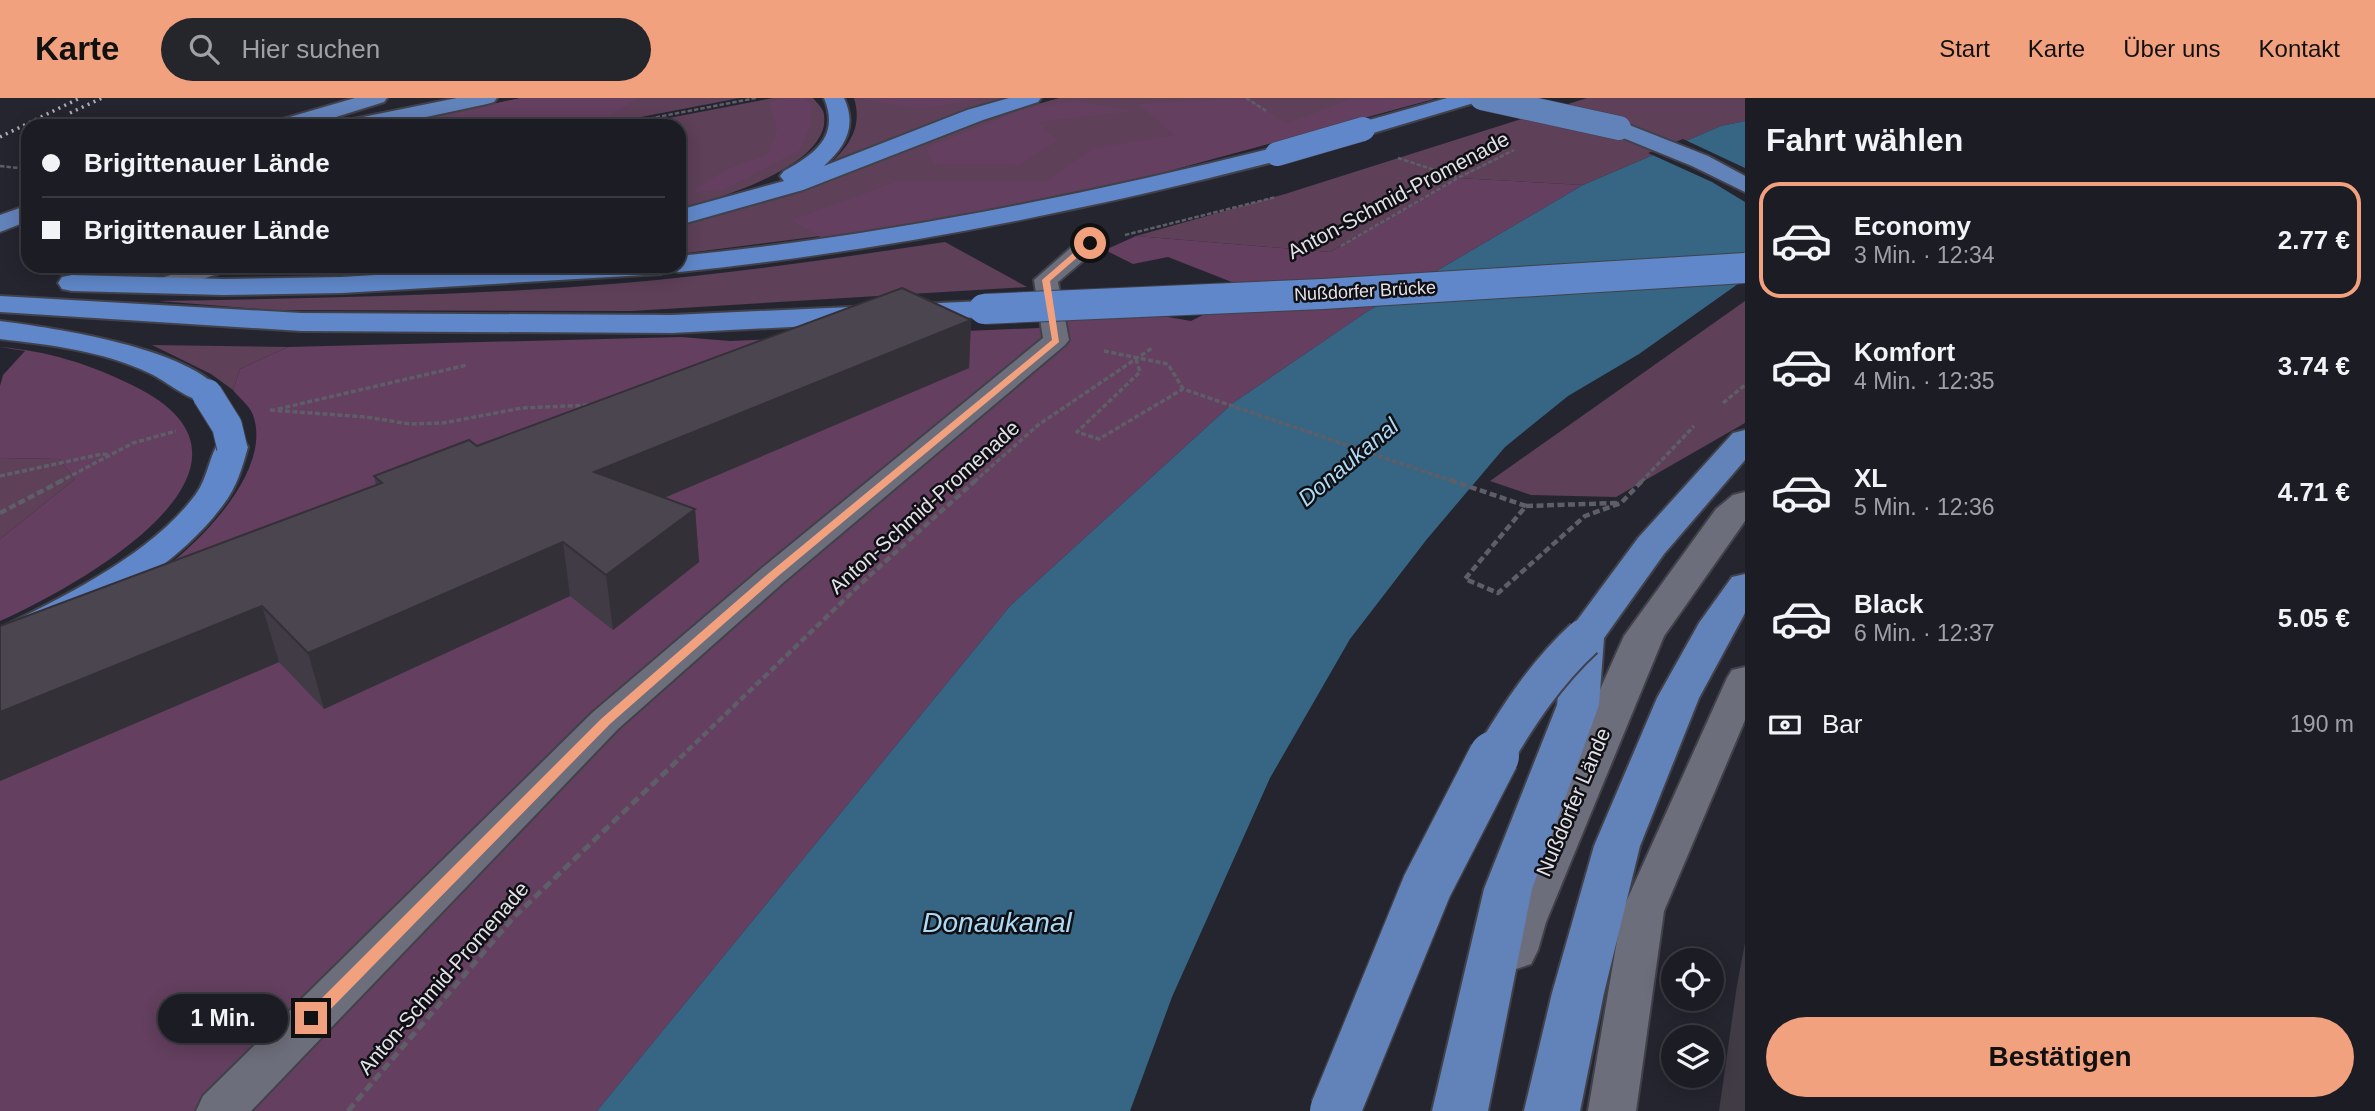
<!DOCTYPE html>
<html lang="de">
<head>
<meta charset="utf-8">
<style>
  body { margin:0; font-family:Helvetica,sans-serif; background:#25252c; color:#f1f3f6; height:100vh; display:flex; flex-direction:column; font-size:26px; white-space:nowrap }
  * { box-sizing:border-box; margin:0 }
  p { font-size:23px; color:#a0a1a6 }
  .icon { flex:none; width:38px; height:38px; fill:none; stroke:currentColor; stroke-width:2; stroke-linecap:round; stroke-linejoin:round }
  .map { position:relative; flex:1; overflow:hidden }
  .panel { display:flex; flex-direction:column; background:#1c1c24; width:630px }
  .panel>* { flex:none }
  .guide { position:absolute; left:21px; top:21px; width:665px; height:154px; border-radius:21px; box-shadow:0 4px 18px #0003,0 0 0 2px #3a3a41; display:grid; align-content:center; height:154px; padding:0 21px; background:#1c1c24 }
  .tools { position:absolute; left:1661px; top:850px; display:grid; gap:14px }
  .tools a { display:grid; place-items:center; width:63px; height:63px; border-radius:50%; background:#1c1c24; box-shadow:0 4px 18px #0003,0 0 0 2px #3a3a41; font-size:35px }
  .end { position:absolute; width:32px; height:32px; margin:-16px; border:9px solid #f2a17e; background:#111; box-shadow:0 0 0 4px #111 }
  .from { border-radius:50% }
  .bubble { position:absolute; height:49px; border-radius:24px; background:#1c1c24; box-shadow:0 4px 18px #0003,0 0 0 2px #3a3a41; font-size:23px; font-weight:700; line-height:49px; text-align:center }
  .guide b { display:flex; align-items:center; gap:24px; height:66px; font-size:26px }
  .guide b+b { border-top:2px solid #3a3a41 }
  .guide i { width:18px; height:18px; background:#f1f3f6 }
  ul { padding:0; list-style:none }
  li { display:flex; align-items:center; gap:21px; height:116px; margin:0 14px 10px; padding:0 7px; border:4px solid transparent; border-radius:21px }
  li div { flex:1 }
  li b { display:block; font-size:26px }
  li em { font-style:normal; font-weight:700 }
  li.current { border-color:#f2a17e }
  li>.icon { width:63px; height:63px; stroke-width:1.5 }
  h2 { padding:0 21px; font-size:32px; line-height:84px }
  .pay { display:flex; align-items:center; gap:18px; height:77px; padding:0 21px; font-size:26px }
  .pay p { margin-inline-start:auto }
  .primary-button { display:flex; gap:14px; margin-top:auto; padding:14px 21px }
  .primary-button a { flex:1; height:80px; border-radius:42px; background:#f2a17e; color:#111; font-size:28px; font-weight:700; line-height:80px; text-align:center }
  header { display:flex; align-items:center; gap:42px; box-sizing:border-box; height:98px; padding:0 35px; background:#f2a17e; color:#111 }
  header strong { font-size:33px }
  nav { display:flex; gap:38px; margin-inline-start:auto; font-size:24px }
  .search { width:490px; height:63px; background:#25252c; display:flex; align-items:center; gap:18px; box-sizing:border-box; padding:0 24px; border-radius:38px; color:#a0a1a6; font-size:26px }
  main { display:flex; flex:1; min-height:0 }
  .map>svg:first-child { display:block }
</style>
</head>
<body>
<header>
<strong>Karte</strong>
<div class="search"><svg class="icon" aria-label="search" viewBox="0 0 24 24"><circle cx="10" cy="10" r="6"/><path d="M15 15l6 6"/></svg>Hier suchen</div>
<nav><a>Start</a><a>Karte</a><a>Über uns</a><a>Kontakt</a></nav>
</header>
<main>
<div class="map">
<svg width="1745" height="1013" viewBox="0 0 1745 1013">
  <rect width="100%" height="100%" fill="#252530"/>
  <!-- green -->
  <g fill="#5e4059">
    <path d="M 521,0 L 740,0 L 594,28 L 390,28 Z"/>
    <path d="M 773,0 L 813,0 C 817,5 824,11 824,17 C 832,67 716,102 679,111 L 679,28 L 627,28 Z"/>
    <path d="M 854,0 L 1007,0 L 943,21 L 834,62 C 852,44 862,26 854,0 Z"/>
    <path d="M 1059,0 L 1436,0 L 1150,78 L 923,125 L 679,156 L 679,127 L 814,89 L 982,22 Z"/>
    <path d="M 1587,0 L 1745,0 L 1745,23 L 1721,28 L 1583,87 L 1458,80 L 1330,154 L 1136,138 L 1285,96 Z"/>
    <path d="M 945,144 L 1027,189 L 632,213 L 272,212 L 158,203 C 314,200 470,198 624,185 C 732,176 838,160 945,144 Z"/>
    <path d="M 1745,203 L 1745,325 L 1616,399 L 1531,397 L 1490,383 Z"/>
    <path d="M 152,247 L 288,249 L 240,271 L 233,292 L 211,276 Z"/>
    <path d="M 0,360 L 59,361 L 75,381 L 0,441 Z"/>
  </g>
  <!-- forest -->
  <g fill="#643f5f">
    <path d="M 521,0 L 639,0 L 601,22 L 580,28 L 390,28 Z"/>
    <path d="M 786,0 L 806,0 L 812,8 L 811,28 L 799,53 L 724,92 L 693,94 C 719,73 736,66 768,57 L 777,31 L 768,4 Z"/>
    <path d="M 857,0 L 981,0 L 922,11 Z"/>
    <path d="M 1246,0 L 1287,25 L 1353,0 L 1434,1 L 1150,78 L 923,125 L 822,140 L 791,122 L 895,84 L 1045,84 L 1093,50 L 1174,37 L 1138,6 Z"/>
    <path d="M 1076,3 L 1134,13 L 1039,24 L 1057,43 L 1019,67 L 934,66 L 925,50 L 1026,10 Z"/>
    <path d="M 1458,80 L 1583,87 L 1365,215 L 1233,305 L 1010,508 L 597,1013 L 0,1013 L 0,562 C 46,538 94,516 138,489 C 184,461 275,378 253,317 C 250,308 238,299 233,292 L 240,271 L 288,249 L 681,239 L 730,243 L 1038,230 L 1122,211 L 1191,223 L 1252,192 L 1168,159 L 1133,166 L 1105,152 L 1136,138 L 1330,154 Z"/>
    <path d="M 0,249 C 48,253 89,266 132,287 C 297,366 79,488 0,523 L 0,441 L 75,381 L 59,361 L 0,360 L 0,288 L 3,277 L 25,253 Z"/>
  </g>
  <!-- water -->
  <path fill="#366683" d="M 1745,23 L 1745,181 L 1639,256 L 1568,298 L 1505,349 L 1427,441 L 1350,541 L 1270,680 L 1172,899 L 1130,1013 L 597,1013 L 1010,508 L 1233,305 L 1365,215 L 1583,87 L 1721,28 Z"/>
  <!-- pier -->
  <path fill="#252530" d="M 1683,41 L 1745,70 L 1745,104 L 1712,84 L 1648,55 Z"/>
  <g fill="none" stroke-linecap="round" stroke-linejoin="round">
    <!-- service casing -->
    <g stroke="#41414a" stroke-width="4">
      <g id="service">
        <path d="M 1090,138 L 1098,140 L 1101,145 L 1098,150 L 1058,184 L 1069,242 L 1065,247 L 784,484 L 618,631 L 251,1013 L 196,1013 L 203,998 L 592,615 L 762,470 L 1043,240 L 1034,182 L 1082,140 Z"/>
        <path d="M 195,168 L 229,168 L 225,173 L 170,193 L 154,193 L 150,188 L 154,183 Z"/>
        <path d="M 1745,569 L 1745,622 L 1664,813 L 1636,1013 L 1588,1013 L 1622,813 L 1727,580 L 1732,572 Z"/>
      </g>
    </g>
    <!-- tertiary casing -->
    <g stroke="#41414a" stroke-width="4">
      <path id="tertiary" d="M 1745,394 L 1745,423 L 1664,538 L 1546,824 L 1538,852 L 1531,866 L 1513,872 L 1495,866 L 1488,852 L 1496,824 L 1624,538 L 1716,411 L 1733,397 Z"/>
    </g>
    <!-- trunk casing -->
    <g stroke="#41414a" stroke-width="4">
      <g id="trunk">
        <path d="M 355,0 L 387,0 L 384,4 L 307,28 L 273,28 L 276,23 Z"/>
        <path d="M 457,0 L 497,0 L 494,4 L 487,6 L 384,28 L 342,28 L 345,23 L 353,21 Z"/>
        <path d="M 1619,23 L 1708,58 L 1745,78 L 1745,94 L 1692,68 L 1611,35 L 1608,30 L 1611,25 Z"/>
        <path d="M 28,107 L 28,123 L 0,134 L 0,117 Z"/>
        <path d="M 1745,332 L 1745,362 L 1664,456 L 1604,540 L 1599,607 L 1532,791 L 1488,1013 L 1432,1013 L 1484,791 L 1557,607 L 1564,540 L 1638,440 L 1733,335 Z"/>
        <path d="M 1745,476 L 1745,515 L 1699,600 L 1640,748 L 1604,895 L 1580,1013 L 1524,1013 L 1552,895 L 1594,748 L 1657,600 L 1699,525 L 1732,479 Z"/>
      </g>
    </g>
    <!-- motorway casing -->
    <g stroke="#41414a" stroke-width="4">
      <g id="motorway">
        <path d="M 824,0 L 844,0 C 857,28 846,48 824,68 L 967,12 L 1009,0 L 1041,0 L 1038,4 L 983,22 L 803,92 L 679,127 L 679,112 L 784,83 L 780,78 L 784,73 C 815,56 840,38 824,0 Z"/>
        <path d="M 1447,0 L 1480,0 L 1477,4 L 1363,38 L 1355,36 L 1352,31 L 1355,26 Z"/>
        <path d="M 1277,49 L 1285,51 L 1288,56 L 1285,61 C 1085,113 885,153 679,174 L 671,172 L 661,176 L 342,195 L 224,197 L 72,193 L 62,191 L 58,185 L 62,179 L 72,177 L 224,181 L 342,179 L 525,168 L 679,168 L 679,158 C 882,138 1079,98 1277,49 Z"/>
        <path d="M 0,198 L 301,215 L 672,217 L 984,203 L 994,205 L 998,211 L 994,217 L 984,219 L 672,235 L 301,233 L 0,214 Z"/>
        <path d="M 0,223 C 54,230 191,250 223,296 L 218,303 C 193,309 171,285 149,275 C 103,253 51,247 0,241 Z"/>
        <path d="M 232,339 L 244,342 L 248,349 C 242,370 237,389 223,407 C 183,461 121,498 63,529 C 43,539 22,551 0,557 L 0,530 C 64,499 153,455 196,396 C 208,379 209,358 220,342 Z"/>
      </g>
    </g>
    <!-- path-far3 -->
    <g stroke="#5e5e68" stroke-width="2.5" stroke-dasharray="4.5 2" stroke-linecap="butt">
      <path d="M 1246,0 L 1268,14"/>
      <path d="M 611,28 L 756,0"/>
      <path d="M 1398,60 L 1456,79"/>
      <path d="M 0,68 L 28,71"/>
      <path d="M 1125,137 L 1276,99"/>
      <path d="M 1341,148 L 1458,80 L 1514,52"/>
    </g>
    <!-- path-far2 -->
    <g stroke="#5e5e68" stroke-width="3.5" stroke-dasharray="5 2.5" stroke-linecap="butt">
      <path d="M 1104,253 L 1168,266 L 1183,291"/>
      <path d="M 1136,261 L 1140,274 L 1077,334 L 1099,341 L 1183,291 L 1455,384"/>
      <path d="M 1723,305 L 1745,287"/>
      <path d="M 278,311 L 467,267"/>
      <path d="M 270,312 L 366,319 L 410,326 L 443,325 L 522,310 L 591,307"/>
      <path d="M 0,378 L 102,356 L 110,357"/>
      <path d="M 59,384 L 133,345 L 176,333"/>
      <path d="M 974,384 L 1038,327 L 1152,250"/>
      <path d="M 1641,384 L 1694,328"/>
    </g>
    <!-- path-far1 -->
    <g stroke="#5e5e68" stroke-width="4.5" stroke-dasharray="7 3.5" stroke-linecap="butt">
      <path d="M 1450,382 L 1526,408 L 1465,481 L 1498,495 L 1585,418 L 1621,405 L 1643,382"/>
      <path d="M 1526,408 L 1617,405"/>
      <path d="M 0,415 L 63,382"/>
      <path d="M 680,660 L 868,479 L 976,382"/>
    </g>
    <!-- path -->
    <path stroke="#5e5e68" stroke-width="5" stroke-dasharray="9 4.5" stroke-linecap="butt" d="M 348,1013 L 513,820 L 682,658"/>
    <!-- service -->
    <use href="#service" fill="#6d6e7b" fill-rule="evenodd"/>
    <!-- tertiary -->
    <use href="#tertiary" fill="#6d6e7b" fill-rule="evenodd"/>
    <!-- trunk -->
    <use href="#trunk" fill="#6282ba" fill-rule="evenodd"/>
    <!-- motorway -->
    <use href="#motorway" fill="#5f87c9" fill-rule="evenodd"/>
    <!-- rail -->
    <g stroke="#acacb4" stroke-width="3.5" stroke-dasharray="2 4.5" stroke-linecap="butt">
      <path d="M 70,15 L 102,0"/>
      <path d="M 0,39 L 80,0"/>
    </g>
    <!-- trunk-bridge-far2 casing -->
    <g stroke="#41414a" stroke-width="25" stroke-linecap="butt">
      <path id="trunk-bridge-far2" d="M 1482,0 L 1619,30"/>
    </g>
    <!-- trunk-bridge-far1 casing -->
    <g stroke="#41414a" stroke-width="42" stroke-linecap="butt">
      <path id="trunk-bridge-far1" d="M 1493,660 C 1519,616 1546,575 1584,540"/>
    </g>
    <!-- trunk-bridge casing -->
    <g stroke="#41414a" stroke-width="53" stroke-linecap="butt">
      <path id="trunk-bridge" d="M 1335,1013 L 1427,788 L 1494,658"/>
    </g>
    <!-- motorway-bridge-far1 casing -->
    <g stroke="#41414a" stroke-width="25" stroke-linecap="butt">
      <path id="motorway-bridge-far1" d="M 1277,56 L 1363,31"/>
    </g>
    <!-- motorway-bridge casing -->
    <g stroke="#41414a" stroke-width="32" stroke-linecap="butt">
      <g id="motorway-bridge">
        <path d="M 984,211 L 1323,196 L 1745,170"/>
        <path d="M 207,296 L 227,328 L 232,349"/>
      </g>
    </g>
    <!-- trunk-bridge-far2 -->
    <use href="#trunk-bridge-far2" stroke="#6282ba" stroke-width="24"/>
    <!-- trunk-bridge-far1 -->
    <use href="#trunk-bridge-far1" stroke="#6282ba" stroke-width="38"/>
    <!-- trunk-bridge -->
    <use href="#trunk-bridge" stroke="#6282ba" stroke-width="50"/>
    <!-- motorway-bridge-far1 -->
    <use href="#motorway-bridge-far1" stroke="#5f87c9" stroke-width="24"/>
    <!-- motorway-bridge -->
    <use href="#motorway-bridge" stroke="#5f87c9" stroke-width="30"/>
  </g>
  <!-- wall -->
  <g fill="#403b45">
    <path d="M 971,222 L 969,270 L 664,400 L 695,411 L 699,464 L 613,532 L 570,498 L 324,611 L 279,564 L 0,683 L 0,528 L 376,387 L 374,378 L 477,348 Z"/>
    <path d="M 1745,845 L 1745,1013 L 1719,1013 L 1737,887 Z"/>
  </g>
  <!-- shaded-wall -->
  <g fill="#343038">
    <path d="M 971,222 L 969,270 L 600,427 L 594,374 Z"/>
    <path d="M 695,411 L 699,464 L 613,532 L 606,477 Z"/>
    <path d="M 563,444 L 570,498 L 324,611 L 308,555 Z"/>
    <path d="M 262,508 L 279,564 L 0,683 L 0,614 Z"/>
  </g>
  <!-- building -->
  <path fill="#4b4550" stroke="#343038" stroke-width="2" d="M 902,190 L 971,222 L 594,374 L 695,411 L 606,477 L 563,444 L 308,555 L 262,508 L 0,614 L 0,528 L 382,385 L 374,378 L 469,342 L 477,348 Z"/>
  <!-- route -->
  <path fill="#f2a17e" d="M 1087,143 L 1094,145 L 1050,183 L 1059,244 L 777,479 L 610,626 L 317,925 L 306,925 L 303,920 L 306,916 L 601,621 L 769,475 L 1052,242 L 1042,182 Z"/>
  <g text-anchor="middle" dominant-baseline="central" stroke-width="5" stroke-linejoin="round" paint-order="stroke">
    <!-- far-street labels -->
    <g font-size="18" fill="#e2e2e9" stroke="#0f0f14">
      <text transform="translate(1365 193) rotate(-3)">Nußdorfer Brücke</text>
    </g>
    <!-- street labels -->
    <g font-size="21" fill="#e2e2e9" stroke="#0f0f14">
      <text transform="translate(1398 97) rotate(-28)">Anton-Schmid-Promenade</text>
      <text transform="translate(924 409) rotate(-42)">Anton-Schmid-Promenade</text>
      <text transform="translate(1573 704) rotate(-67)">Nußdorfer Lände</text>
      <text transform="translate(443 880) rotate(-49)">Anton-Schmid-Promenade</text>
    </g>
    <!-- water labels -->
    <g font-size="23" font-style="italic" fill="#add9f5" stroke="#0f0f14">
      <text transform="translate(1348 364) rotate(-40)">Donaukanal</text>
    </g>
    <!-- near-water labels -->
    <g font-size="28" font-style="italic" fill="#add9f5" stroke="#0f0f14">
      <text x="997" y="824">Donaukanal</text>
    </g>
  </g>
</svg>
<div class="tools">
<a><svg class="icon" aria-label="locate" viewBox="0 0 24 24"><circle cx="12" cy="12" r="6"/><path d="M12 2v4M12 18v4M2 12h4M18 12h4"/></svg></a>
<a><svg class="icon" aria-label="layers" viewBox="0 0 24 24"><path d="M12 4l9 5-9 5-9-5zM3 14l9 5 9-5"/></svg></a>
</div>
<i class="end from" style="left:1090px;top:145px"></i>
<i class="end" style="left:311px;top:920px"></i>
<div class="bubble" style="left:158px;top:896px;width:130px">1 Min.</div>
<div class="guide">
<b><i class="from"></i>Brigittenauer Lände</b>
<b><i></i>Brigittenauer Lände</b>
</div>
</div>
<section class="panel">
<h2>Fahrt wählen</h2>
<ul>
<li class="current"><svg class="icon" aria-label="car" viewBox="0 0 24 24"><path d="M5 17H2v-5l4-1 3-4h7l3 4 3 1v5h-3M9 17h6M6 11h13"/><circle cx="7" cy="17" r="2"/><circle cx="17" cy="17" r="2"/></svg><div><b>Economy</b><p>3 Min. · 12:34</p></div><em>2.77 €</em></li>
<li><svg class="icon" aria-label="car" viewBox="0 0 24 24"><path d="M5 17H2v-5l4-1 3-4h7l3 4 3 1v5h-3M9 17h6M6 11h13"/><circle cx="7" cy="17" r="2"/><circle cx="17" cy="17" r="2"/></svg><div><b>Komfort</b><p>4 Min. · 12:35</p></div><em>3.74 €</em></li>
<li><svg class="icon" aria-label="car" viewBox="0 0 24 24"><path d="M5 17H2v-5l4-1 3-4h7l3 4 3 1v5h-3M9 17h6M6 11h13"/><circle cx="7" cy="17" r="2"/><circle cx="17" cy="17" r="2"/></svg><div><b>XL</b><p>5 Min. · 12:36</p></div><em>4.71 €</em></li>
<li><svg class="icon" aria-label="car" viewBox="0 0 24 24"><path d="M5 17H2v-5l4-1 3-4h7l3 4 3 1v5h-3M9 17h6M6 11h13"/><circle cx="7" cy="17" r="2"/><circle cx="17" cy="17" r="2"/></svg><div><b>Black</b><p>6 Min. · 12:37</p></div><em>5.05 €</em></li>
</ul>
<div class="pay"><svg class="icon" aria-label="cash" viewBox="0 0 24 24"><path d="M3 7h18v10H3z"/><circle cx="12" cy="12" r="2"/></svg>Bar<p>190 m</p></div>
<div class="primary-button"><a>Bestätigen</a></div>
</section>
</main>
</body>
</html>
